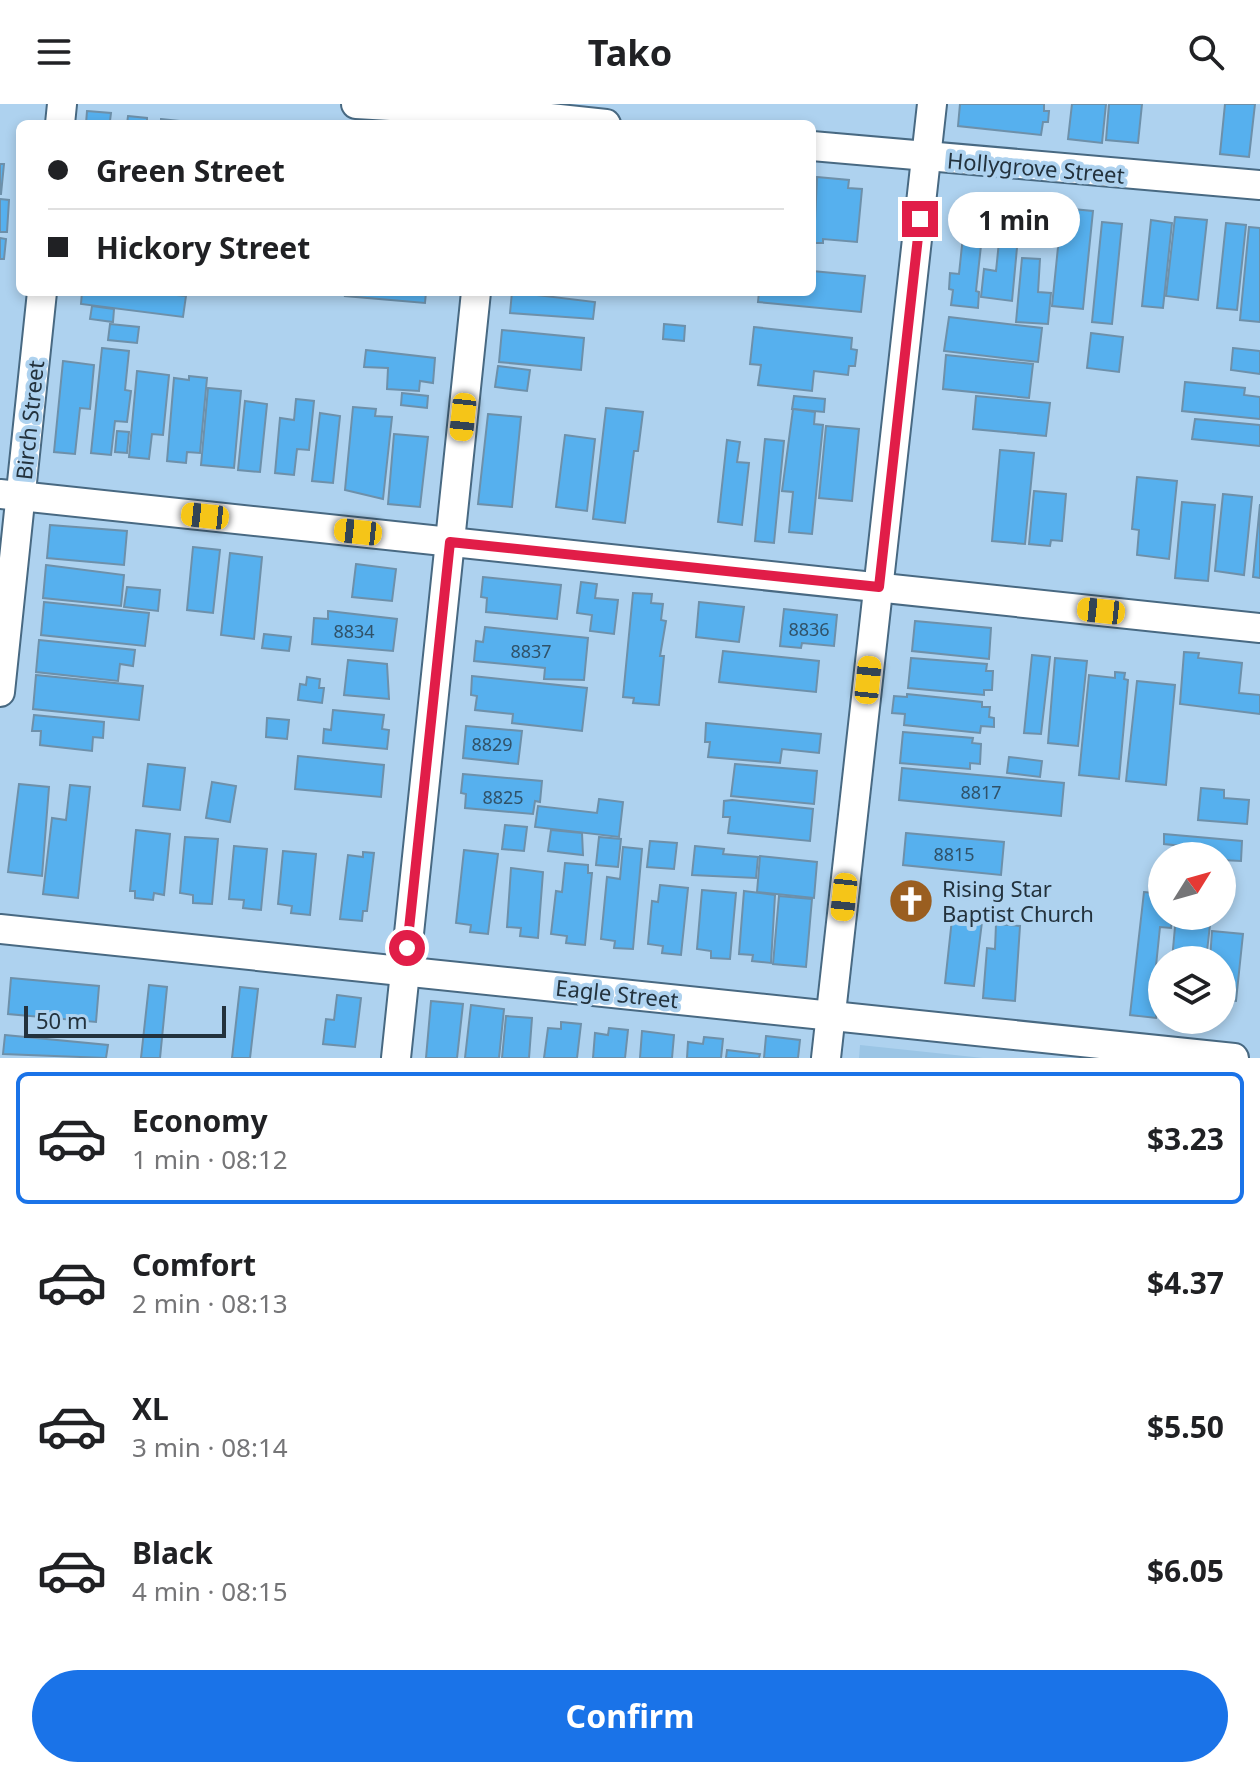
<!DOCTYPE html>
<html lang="en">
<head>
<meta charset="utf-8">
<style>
  body { margin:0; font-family:"Noto Sans",sans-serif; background:#f2f2f2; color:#202124; height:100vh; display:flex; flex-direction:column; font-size:30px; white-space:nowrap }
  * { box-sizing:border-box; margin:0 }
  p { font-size:26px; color:#757577 }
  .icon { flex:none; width:44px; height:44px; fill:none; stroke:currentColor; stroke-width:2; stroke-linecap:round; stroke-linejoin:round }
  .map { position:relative; height:954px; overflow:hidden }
  .details { display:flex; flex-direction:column; background:#fff; flex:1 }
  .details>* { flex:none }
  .guide { position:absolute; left:16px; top:16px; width:800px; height:176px; border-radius:12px; box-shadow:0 4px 12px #0003; display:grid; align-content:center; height:176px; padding:0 32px; background:#fff }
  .needle { width:52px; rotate:53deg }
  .fabs { position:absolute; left:1148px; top:738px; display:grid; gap:16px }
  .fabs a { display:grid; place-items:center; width:88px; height:88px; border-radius:50%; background:#fff; box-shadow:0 4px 12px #0003; font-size:40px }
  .scale { position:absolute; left:24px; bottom:20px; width:202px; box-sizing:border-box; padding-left:8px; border:4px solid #23323d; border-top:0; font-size:22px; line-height:28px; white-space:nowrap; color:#23323d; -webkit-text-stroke:6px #aed2ef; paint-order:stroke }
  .end { position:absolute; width:36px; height:36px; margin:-18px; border:10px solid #e11d48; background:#fff; box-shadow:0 0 0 4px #fff }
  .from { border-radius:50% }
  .bubble { position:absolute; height:56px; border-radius:28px; background:#fff; box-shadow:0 4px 12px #0003; font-size:26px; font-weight:700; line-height:56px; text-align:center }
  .car { position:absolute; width:24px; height:48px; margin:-24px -12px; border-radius:10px; box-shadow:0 0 6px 2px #0007; background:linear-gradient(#f5c518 24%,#345 0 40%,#f5c518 0 76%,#345 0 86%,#f5c518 0) }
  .guide b { display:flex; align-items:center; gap:28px; height:76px; font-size:30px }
  .guide b+b { border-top:2px solid #e0e0e0 }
  .guide i { width:20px; height:20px; background:#202124 }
  ul { padding:14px 0 0; list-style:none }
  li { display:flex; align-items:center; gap:24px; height:132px; margin:0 16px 12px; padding:0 16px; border:4px solid transparent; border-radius:12px }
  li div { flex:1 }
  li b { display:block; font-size:30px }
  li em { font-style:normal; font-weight:700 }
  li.active { border-color:#1a73e8 }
  li>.icon { width:72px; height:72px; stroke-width:1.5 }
  .cta { display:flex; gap:16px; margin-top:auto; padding:16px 32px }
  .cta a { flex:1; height:92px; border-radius:48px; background:#1a73e8; color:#fff; font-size:32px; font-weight:700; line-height:92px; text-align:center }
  header { display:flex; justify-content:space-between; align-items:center; height:104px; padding:0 32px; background:#fff; font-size:36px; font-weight:700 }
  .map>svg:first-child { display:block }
</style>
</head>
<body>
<header><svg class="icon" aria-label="menu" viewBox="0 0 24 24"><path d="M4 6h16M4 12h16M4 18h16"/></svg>Tako<svg class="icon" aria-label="search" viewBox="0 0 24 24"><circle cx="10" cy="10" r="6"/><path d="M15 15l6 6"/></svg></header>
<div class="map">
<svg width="1260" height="954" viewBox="0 0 1260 954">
  <rect width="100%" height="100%" fill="#aed2ef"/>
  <!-- built -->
  <path fill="#9bc5e5" d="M 860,941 L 983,954 L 859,954 Z"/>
  <!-- building -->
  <g fill="#56b0ee" stroke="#6d90aa" stroke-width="2">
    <path d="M 960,0 L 1044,0 L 1044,7 L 1049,7 L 1048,18 L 1043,18 L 1041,31 L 958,22 Z"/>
    <path d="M 1072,0 L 1106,0 L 1102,39 L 1068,35 Z"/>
    <path d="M 1109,0 L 1142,0 L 1138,39 L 1106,36 Z"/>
    <path d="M 1225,0 L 1255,0 L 1249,53 L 1220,50 Z"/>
    <path d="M 87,7 L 111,9 L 110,17 L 116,20 L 86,20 Z"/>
    <path d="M 128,12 L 147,14 L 147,20 L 127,20 Z"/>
    <path d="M 161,15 L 181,17 L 180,20 L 161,20 Z"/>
    <path d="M 0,60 L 4,60 L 1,90 L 0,90 Z"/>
    <path d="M 817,73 L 849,76 L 848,84 L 862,85 L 857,138 L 823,135 L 823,139 L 814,139 Z"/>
    <path d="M 967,94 L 986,96 L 976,187 L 979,188 L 978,204 L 951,201 L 953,186 L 949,185 L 950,169 L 959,170 Z"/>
    <path d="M 0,95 L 9,96 L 7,128 L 0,128 Z"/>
    <path d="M 1003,99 L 1021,101 L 1012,197 L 981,193 L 984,165 L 996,167 Z"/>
    <path d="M 1062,104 L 1093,107 L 1083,205 L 1052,202 Z"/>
    <path d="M 1175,113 L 1207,116 L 1198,196 L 1166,192 Z"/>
    <path d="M 1151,116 L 1172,119 L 1163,204 L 1142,202 Z"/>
    <path d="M 1102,118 L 1122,120 L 1112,220 L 1092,218 Z"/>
    <path d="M 1226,119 L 1246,121 L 1237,206 L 1217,204 Z"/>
    <path d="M 1249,123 L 1260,124 L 1260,218 L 1240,216 Z"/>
    <path d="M 0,134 L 6,135 L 4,155 L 0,155 Z"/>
    <path d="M 1022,154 L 1040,155 L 1038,188 L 1051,189 L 1048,220 L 1016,218 Z"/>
    <path d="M 812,167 L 865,172 L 861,208 L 758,198 L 759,188 L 812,188 Z"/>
    <path d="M 82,188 L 149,188 L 186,192 L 183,213 L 81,200 Z"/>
    <path d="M 346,188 L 426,188 L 425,199 L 345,192 Z"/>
    <path d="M 512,188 L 595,198 L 593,215 L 510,209 Z"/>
    <path d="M 92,202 L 114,205 L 113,218 L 90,215 Z"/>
    <path d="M 949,213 L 1042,224 L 1038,258 L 944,247 Z"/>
    <path d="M 110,220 L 139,223 L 137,239 L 108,236 Z"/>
    <path d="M 664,220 L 685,222 L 684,237 L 663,235 Z"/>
    <path d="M 754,223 L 852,234 L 851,245 L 857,246 L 855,262 L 849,262 L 848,271 L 814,267 L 812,287 L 758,281 L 761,261 L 750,260 Z"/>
    <path d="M 502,226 L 584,234 L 581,266 L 499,258 Z"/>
    <path d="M 1091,229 L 1123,233 L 1119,268 L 1087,264 Z"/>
    <path d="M 102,244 L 129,247 L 125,286 L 131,287 L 127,318 L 115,317 L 111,351 L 91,349 Z"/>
    <path d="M 1233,244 L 1260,247 L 1260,270 L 1231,266 Z"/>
    <path d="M 366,246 L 435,254 L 433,279 L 420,277 L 419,287 L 387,285 L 388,264 L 364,263 Z"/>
    <path d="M 946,251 L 1033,260 L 1029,294 L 943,285 Z"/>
    <path d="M 63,257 L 94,261 L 90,305 L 80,304 L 75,350 L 54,348 Z"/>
    <path d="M 498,262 L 530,266 L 527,287 L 495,283 Z"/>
    <path d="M 137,267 L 169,271 L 163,331 L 152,330 L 149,355 L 129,353 Z"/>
    <path d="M 189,272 L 207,274 L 200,349 L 187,348 L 186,359 L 167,357 L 174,274 L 189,276 Z"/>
    <path d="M 1185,278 L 1245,284 L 1244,291 L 1260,293 L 1260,315 L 1182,307 Z"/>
    <path d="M 208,284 L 241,287 L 234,364 L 201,361 Z"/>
    <path d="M 402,289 L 428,292 L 427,304 L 401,301 Z"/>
    <path d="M 794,292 L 825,295 L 824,308 L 792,305 Z"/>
    <path d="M 976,292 L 1050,299 L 1046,332 L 973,325 Z"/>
    <path d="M 296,295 L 314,297 L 309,346 L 297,345 L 294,371 L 275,369 L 280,314 L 294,316 Z"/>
    <path d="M 245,297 L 267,300 L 260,368 L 238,366 Z"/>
    <path d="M 353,303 L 376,305 L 375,312 L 392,313 L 383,395 L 345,386 Z"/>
    <path d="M 606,304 L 643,308 L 638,347 L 634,347 L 625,419 L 593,415 Z"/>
    <path d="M 793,305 L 815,308 L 814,320 L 823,321 L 812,430 L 789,428 L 793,388 L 782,387 Z"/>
    <path d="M 320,309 L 340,312 L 333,379 L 312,377 Z"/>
    <path d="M 488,310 L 521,313 L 512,403 L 478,400 Z"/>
    <path d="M 1195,315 L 1260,321 L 1260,342 L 1192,335 Z"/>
    <path d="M 826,322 L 859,325 L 852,397 L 819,394 Z"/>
    <path d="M 117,327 L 129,328 L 127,349 L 115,348 Z"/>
    <path d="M 394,330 L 428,333 L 420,403 L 388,400 Z"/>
    <path d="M 565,331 L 595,335 L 587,407 L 556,403 Z"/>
    <path d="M 765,335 L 784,337 L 774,439 L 755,437 Z"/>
    <path d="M 727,336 L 740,338 L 737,358 L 749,359 L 742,421 L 718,418 Z"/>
    <path d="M 1000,346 L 1034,349 L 1025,440 L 992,437 Z"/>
    <path d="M 1137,373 L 1177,377 L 1169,455 L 1137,451 L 1139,426 L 1132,425 Z"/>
    <path d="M 1034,387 L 1066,390 L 1062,437 L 1051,436 L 1050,442 L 1029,440 Z"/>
    <path d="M 1223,390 L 1252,393 L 1244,471 L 1215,467 Z"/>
    <path d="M 1182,398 L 1215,401 L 1208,477 L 1175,474 Z"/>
    <path d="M 1260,400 L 1260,474 L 1253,473 Z"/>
    <path d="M 50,421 L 127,427 L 124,461 L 47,454 Z"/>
    <path d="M 193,443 L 220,446 L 213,509 L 187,506 Z"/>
    <path d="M 230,449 L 262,453 L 254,535 L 221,531 Z"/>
    <path d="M 356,460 L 396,465 L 392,497 L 352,493 Z"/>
    <path d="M 46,461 L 124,471 L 121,502 L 43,494 Z"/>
    <path d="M 483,473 L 561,481 L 557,515 L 486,508 L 487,494 L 481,493 Z"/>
    <path d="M 581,478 L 597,480 L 595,494 L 618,496 L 614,530 L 590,527 L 592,511 L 577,509 Z"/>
    <path d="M 127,483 L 160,486 L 158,507 L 124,503 Z"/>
    <path d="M 633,489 L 652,490 L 651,499 L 663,500 L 661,516 L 666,517 L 660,552 L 664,552 L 659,601 L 633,599 L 634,594 L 623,593 Z"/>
    <path d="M 44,498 L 149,509 L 145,542 L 41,531 Z"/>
    <path d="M 699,498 L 744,503 L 739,538 L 696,533 Z"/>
    <path d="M 784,505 L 837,511 L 834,542 L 802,539 L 801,544 L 780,542 Z"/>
    <path d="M 328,507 L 397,515 L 393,547 L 312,540 L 314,514 L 328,515 Z"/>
    <path d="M 915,517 L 991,524 L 989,555 L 912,547 Z"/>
    <path d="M 485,523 L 588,534 L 584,576 L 544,575 L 545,564 L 474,557 L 476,537 L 483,538 Z"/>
    <path d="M 264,530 L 291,533 L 289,547 L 262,544 Z"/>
    <path d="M 39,536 L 135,546 L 133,562 L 120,560 L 118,577 L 36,568 Z"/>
    <path d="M 723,547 L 819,557 L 816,588 L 719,578 Z"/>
    <path d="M 1184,548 L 1199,549 L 1198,554 L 1242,559 L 1239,589 L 1260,591 L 1260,610 L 1180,600 Z"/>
    <path d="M 1032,551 L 1050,553 L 1041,630 L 1024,629 Z"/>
    <path d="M 911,554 L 987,560 L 986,567 L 993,567 L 992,586 L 984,586 L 984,591 L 908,584 Z"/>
    <path d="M 1055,554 L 1087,557 L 1078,642 L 1048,639 Z"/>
    <path d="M 348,556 L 387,560 L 389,595 L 344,591 Z"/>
    <path d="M 1115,568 L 1125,569 L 1124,575 L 1128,576 L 1119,675 L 1079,671 L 1089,571 L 1115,574 Z"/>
    <path d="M 36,571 L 143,582 L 139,616 L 33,605 Z"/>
    <path d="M 472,572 L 587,584 L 582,627 L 512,619 L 513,610 L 475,606 L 477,592 L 471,591 Z"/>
    <path d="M 307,573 L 320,575 L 319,584 L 324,584 L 322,599 L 298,596 L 300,580 L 306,581 Z"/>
    <path d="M 1137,577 L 1175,581 L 1166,681 L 1126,677 Z"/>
    <path d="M 907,590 L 982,598 L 982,603 L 990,603 L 989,613 L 994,614 L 994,623 L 981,622 L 980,629 L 904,621 L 905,610 L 892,609 L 894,592 L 907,593 Z"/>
    <path d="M 333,606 L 384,611 L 382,625 L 389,626 L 387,645 L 323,639 L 324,625 L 331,626 Z"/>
    <path d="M 34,611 L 104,618 L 103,634 L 93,633 L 92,647 L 40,641 L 41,627 L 32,627 Z"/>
    <path d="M 267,614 L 289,616 L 287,635 L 266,633 Z"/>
    <path d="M 706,619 L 821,630 L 819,649 L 782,645 L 780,659 L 708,653 L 710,638 L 705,638 Z"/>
    <path d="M 466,622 L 522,627 L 518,660 L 463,654 Z"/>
    <path d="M 903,628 L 973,634 L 972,639 L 981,640 L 980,660 L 970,659 L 970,665 L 900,659 Z"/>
    <path d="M 298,652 L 384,661 L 381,693 L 295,685 Z"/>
    <path d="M 1009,653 L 1042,657 L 1040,673 L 1007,669 Z"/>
    <path d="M 148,660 L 185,664 L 180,706 L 143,702 Z"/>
    <path d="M 735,660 L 817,667 L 814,700 L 731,692 Z"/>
    <path d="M 902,664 L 1064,679 L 1061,712 L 899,696 Z"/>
    <path d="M 463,670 L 542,677 L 540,698 L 535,697 L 533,710 L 465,704 L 466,690 L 461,689 Z"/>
    <path d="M 212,678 L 236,682 L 230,718 L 206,714 Z"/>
    <path d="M 19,680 L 49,683 L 42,772 L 8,768 Z"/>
    <path d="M 70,681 L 90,683 L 78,794 L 43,790 L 52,714 L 66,716 Z"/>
    <path d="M 1201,684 L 1224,686 L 1224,694 L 1249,696 L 1247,720 L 1198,716 Z"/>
    <path d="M 599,695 L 623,698 L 619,733 L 535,723 L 538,702 L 597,709 Z"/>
    <path d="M 732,696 L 813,705 L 810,737 L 728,729 L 730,713 L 723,713 L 724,697 Z"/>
    <path d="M 505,721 L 527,723 L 524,747 L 502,745 Z"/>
    <path d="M 136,726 L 170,730 L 164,791 L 154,789 L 153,796 L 135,794 L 135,787 L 130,787 Z"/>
    <path d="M 551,726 L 582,729 L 583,751 L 548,747 Z"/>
    <path d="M 906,729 L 1004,738 L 1001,771 L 903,761 Z"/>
    <path d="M 1164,730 L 1242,737 L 1241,757 L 1222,756 L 1222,752 L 1181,752 L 1182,742 L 1164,740 Z"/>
    <path d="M 185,733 L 218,735 L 212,800 L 193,799 L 193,791 L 180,789 Z"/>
    <path d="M 599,733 L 621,735 L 618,763 L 596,761 Z"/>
    <path d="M 650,737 L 677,739 L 674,765 L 647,763 Z"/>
    <path d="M 234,742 L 267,745 L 261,806 L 243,804 L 244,796 L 229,795 Z"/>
    <path d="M 695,742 L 724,745 L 723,750 L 758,753 L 756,774 L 692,771 Z"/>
    <path d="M 623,743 L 642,745 L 633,845 L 614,844 L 615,837 L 601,835 L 607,773 L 620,775 Z"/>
    <path d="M 464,746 L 498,750 L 488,830 L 470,828 L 471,821 L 456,819 Z"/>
    <path d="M 283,747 L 316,750 L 310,811 L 291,809 L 292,802 L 278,800 Z"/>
    <path d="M 363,748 L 374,749 L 367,807 L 363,807 L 362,817 L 340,815 L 348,751 L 363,753 Z"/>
    <path d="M 760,752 L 817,758 L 814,794 L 757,788 Z"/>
    <path d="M 565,759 L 588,761 L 588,769 L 592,769 L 585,841 L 566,839 L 567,832 L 551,830 L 556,787 L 562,788 Z"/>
    <path d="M 511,764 L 543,768 L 538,834 L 520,832 L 521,824 L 507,823 Z"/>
    <path d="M 660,781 L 688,784 L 681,851 L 662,849 L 663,842 L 648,840 L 652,797 L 658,798 Z"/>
    <path d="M 702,786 L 736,789 L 730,855 L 711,854 L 711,847 L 697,845 Z"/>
    <path d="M 744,787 L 775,791 L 771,859 L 752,857 L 753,851 L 739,850 Z"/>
    <path d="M 1144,788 L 1162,790 L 1162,812 L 1172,812 L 1171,824 L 1160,823 L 1153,891 L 1158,892 L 1156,914 L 1130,911 Z"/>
    <path d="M 779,792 L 812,795 L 806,863 L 773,860 Z"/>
    <path d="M 1176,812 L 1211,812 L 1206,856 L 1172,856 Z"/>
    <path d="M 952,815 L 982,818 L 974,882 L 945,879 Z"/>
    <path d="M 996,820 L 1020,822 L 1015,897 L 983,894 L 987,844 L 995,845 Z"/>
    <path d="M 1212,827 L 1243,830 L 1236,897 L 1222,896 L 1222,856 L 1210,856 Z"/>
    <path d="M 11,874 L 99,882 L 96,918 L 8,910 Z"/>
    <path d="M 149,881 L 167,883 L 160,954 L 141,954 Z"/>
    <path d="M 240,883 L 258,885 L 250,954 L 232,954 Z"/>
    <path d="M 337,891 L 361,894 L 355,943 L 323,940 L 326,915 L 334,916 Z"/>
    <path d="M 431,897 L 463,900 L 457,954 L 426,954 Z"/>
    <path d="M 471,901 L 504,905 L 499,954 L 465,954 Z"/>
    <path d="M 506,912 L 532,914 L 529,954 L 502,954 Z"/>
    <path d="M 561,918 L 581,920 L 577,954 L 544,954 L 548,924 L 561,925 Z"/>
    <path d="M 609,924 L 628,926 L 625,954 L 593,954 L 595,929 L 608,931 Z"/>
    <path d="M 642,927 L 674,931 L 672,954 L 640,954 Z"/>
    <path d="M 5,931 L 108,941 L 106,954 L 3,950 Z"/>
    <path d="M 766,932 L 800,936 L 798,954 L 764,954 Z"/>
    <path d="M 704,933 L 723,935 L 721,954 L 687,954 L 688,938 L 703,940 Z"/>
    <path d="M 727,946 L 760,950 L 759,954 L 726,954 Z"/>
  </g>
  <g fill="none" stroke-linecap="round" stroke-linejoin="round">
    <!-- minor casing -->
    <g stroke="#486982" stroke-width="32">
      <g id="minor">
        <path d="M 356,0 L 495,8 L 606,20"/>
        <path d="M 60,20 L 62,0"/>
        <path d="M 812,42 L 1260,81"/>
        <path d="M 0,390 L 1260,524"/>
        <path d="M 0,588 L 42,188"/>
        <path d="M 0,825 L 1234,954"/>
        <path d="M 396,954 L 476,188"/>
        <path d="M 826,954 L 932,0"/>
      </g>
    </g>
    <!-- minor -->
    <use href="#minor" stroke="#fff" stroke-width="28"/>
  </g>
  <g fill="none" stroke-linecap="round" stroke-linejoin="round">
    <!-- route -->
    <path stroke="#e11d48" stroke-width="10" d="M 407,844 L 450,438 L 879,483 L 920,115"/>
  </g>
  <!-- icons -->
  <defs>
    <g id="church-disc" transform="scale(2.3)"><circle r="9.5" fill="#9a5e20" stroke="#aed2ef"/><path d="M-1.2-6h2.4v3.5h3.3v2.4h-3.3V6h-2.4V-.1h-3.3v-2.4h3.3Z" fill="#fff"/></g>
  </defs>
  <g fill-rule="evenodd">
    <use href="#church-disc" x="911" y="797"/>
  </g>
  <g text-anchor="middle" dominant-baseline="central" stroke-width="8" stroke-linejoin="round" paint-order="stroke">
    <!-- number labels -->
    <g font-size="18" fill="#305269">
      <text x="809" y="525">8836</text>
      <text x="354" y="527">8834</text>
      <text x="531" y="547">8837</text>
      <text x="492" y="640">8829</text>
      <text x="981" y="688">8817</text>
      <text x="503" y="693">8825</text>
      <text x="954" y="750">8815</text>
    </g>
    <!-- street labels -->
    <g font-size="22" fill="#23323d" stroke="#aed2ef">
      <text transform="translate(1036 63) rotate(5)">Hollygrove Street</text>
      <text transform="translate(29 316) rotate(-84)">Birch Street</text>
      <text transform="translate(617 889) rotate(6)">Eagle Street</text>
    </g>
    <!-- poi labels -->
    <g font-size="22" fill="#23323d" stroke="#aed2ef" text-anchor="start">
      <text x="942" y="784">Rising Star<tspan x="942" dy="25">Baptist Church</tspan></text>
    </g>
  </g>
</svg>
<div class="fabs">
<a><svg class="needle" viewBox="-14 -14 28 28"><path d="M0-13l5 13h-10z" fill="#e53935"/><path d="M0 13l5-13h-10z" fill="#757577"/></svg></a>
<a><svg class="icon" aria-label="layers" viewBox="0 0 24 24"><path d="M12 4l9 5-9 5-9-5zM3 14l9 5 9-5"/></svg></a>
</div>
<div class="scale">50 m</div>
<i class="end from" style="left:407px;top:844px"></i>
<i class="end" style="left:920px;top:115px"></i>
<div class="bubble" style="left:948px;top:88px;width:132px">1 min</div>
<i class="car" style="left:463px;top:313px;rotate:186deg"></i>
<i class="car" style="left:205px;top:412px;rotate:276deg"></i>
<i class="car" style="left:358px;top:428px;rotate:276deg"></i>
<i class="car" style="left:1101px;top:507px;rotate:276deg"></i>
<i class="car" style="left:868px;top:576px;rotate:6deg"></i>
<i class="car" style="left:844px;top:793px;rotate:186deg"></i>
<div class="guide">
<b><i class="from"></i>Green Street</b>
<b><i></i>Hickory Street</b>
</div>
</div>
<section class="details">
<ul>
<li class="active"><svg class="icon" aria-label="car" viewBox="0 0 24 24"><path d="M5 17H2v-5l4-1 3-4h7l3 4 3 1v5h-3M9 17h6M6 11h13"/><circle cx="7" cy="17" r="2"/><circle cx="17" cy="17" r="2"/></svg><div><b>Economy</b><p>1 min · 08:12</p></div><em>$3.23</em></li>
<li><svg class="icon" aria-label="car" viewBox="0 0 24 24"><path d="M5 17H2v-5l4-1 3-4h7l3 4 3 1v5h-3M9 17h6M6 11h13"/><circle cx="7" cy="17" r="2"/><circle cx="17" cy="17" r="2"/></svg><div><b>Comfort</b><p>2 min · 08:13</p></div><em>$4.37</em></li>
<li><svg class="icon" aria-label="car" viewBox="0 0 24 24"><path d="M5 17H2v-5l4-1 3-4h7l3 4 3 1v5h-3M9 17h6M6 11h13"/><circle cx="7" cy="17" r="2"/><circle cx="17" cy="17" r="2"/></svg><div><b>XL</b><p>3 min · 08:14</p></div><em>$5.50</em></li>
<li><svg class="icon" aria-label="car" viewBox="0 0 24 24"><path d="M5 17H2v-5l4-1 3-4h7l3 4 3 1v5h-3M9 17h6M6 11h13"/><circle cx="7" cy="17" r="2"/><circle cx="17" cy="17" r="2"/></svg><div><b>Black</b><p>4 min · 08:15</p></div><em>$6.05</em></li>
</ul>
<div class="cta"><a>Confirm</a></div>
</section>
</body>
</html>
